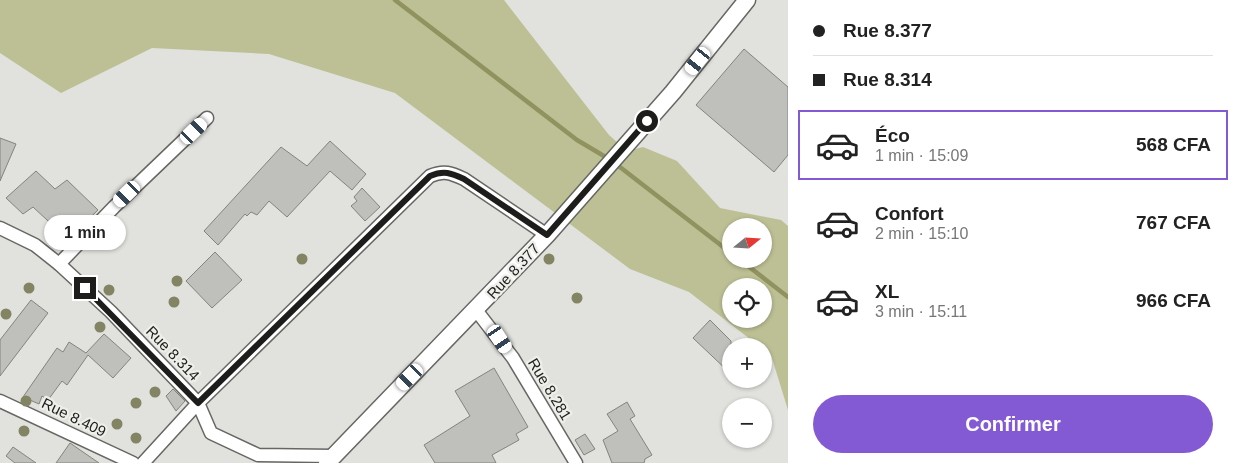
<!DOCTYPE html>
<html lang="fr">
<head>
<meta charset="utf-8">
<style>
  body { margin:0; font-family:Arial,sans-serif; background:#f6f6f6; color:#222; height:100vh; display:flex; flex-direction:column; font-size:19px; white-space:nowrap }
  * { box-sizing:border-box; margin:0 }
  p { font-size:16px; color:#767676 }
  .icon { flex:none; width:28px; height:28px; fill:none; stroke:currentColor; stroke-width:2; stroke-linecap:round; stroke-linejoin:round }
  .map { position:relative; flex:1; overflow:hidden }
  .side { display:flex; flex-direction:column; background:#fff; width:450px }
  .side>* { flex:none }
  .guide { display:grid; align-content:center; height:110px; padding:0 25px; background:#fff }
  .needle { width:32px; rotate:72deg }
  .fabs { position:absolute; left:722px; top:218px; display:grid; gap:10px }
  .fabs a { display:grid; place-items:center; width:50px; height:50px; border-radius:50%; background:#fff; box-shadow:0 1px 4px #0004; font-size:25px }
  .end { position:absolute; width:22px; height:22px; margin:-11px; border:6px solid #1d1d1c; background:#fff; box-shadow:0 0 0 2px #fff }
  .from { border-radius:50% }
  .bubble { position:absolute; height:35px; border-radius:18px; background:#fff; box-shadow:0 1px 4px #0004; font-size:16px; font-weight:700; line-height:35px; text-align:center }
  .car { position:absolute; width:15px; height:30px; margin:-15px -8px; border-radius:6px; box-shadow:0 0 4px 1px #0007; background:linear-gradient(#fff 24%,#345 0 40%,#fff 0 76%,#345 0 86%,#fff 0) }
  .guide b { display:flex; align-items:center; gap:18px; height:48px; font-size:19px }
  .guide b+b { border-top:1px solid #e0e0e0 }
  .guide i { width:12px; height:12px; background:#222 }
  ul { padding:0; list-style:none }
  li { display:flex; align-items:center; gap:15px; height:70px; margin:0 10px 8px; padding:0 15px; border:2px solid transparent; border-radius:0px }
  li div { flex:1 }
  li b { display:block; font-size:19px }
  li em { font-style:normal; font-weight:700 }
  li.active { border-color:#845ad4 }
  li>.icon { width:45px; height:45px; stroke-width:1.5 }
  .action { display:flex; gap:10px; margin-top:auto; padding:10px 25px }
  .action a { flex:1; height:58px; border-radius:30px; background:#845ad4; color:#fff; font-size:20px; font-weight:700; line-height:58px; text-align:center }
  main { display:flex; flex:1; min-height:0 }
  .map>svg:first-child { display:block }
</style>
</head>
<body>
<main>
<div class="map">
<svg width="788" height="463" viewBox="0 0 788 463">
  <rect width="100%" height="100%" fill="#e1e1dd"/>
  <!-- green -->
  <path fill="#bdc094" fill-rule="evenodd" d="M 0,0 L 504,0 L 609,135 L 627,151 L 643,147 L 677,161 L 720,208 L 781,220 L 788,226 L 788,410 L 771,355 L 764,350 L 764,346 L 759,346 L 689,292 L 630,269 L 395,93 L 269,54 L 152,48 L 61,93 L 0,53 ZM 731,226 L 764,226 L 764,259 L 731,259 ZM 731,286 L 764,286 L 764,319 L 731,319 Z"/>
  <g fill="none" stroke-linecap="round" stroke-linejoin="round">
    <!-- stream -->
    <g stroke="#909260" stroke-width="4.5">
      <path d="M 395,0 L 577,140 L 609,159"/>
      <path d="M 616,164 L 731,253"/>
      <path d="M 739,259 L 788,297"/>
    </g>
  </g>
  <!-- building -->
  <g fill="#bfbfbb" stroke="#83837f">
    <path d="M 744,49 L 788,87 L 788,155 L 774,172 L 696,105 Z"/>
    <path d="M 0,138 L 16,144 L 0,181 Z"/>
    <path d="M 330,141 L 366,174 L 352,190 L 330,171 L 287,217 L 269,201 L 257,215 L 251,212 L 247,216 L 245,214 L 218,245 L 204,231 L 281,147 L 307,166 Z"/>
    <path d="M 36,171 L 55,189 L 67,180 L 98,210 L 70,237 L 63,231 L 61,233 L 33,207 L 23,214 L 6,198 Z"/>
    <path d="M 362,188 L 380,207 L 365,221 L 351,206 L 357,201 L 354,197 Z"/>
    <path d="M 215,252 L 242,280 L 212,308 L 186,281 Z"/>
    <path d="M 31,300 L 48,313 L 0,376 L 0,340 Z"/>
    <path d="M 710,320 L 731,341 L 731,374 L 693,338 Z"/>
    <path d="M 104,334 L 131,358 L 113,378 L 88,355 L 67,385 L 62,381 L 48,400 L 42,396 L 39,404 L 23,397 L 57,348 L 63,352 L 69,342 L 86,353 Z"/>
    <path d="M 494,368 L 528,427 L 516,434 L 519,440 L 492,455 L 496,463 L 435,463 L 424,445 L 470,416 L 455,391 Z"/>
    <path d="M 173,389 L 185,401 L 176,411 L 166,396 Z"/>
    <path d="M 627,402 L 635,416 L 630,419 L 652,455 L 645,459 L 644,463 L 612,463 L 603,440 L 618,431 L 607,414 Z"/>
    <path d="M 585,434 L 595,449 L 584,455 L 575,440 Z"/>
    <path d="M 70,443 L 99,463 L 56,463 Z"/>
    <path d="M 13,447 L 36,463 L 15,463 L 6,456 Z"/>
  </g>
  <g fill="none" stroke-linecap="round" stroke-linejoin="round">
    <!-- minor casing -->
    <g stroke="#666763" stroke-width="15">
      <g id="minor">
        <path d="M 0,228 L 35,245 L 59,264 L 111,312 L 198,403 L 211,433 L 258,455 L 333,456"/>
        <path d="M 59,264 L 114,207 L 207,118"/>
        <path d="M 476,310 L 513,358 L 576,463"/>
        <path d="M 0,401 L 133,463"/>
        <path d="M 143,463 L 198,403 L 430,176 C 444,170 451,173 464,179 L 547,235"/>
      </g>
    </g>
    <!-- tertiary casing -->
    <g stroke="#666763" stroke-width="19">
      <path id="tertiary" d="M 327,463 L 547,235 L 673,92 L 747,0"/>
    </g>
    <!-- minor -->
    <use href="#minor" stroke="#fff" stroke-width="12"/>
    <!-- tertiary -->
    <use href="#tertiary" stroke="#fff" stroke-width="16"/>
  </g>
  <!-- trees -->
  <g fill="#838463">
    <circle cx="100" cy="240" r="5.5"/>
    <circle cx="302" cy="259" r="5.5"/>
    <circle cx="549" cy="259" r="5.5"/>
    <circle cx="177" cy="281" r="5.5"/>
    <circle cx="29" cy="288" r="5.5"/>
    <circle cx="109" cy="290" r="5.5"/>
    <circle cx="577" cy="298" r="5.5"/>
    <circle cx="174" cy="302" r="5.5"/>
    <circle cx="6" cy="314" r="5.5"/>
    <circle cx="100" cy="327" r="5.5"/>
    <circle cx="155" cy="392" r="5.5"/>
    <circle cx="26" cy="401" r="5.5"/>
    <circle cx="136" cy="403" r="5.5"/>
    <circle cx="117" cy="424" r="5.5"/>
    <circle cx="24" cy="431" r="5.5"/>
    <circle cx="136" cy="438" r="5.5"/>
  </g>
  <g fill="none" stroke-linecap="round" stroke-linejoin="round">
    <!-- route -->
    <path stroke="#1d1d1c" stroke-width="6" d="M 85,288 L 198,403 L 430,176 C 444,170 451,173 464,179 L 547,235 L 647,121"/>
  </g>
  <g text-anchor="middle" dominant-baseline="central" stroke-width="4.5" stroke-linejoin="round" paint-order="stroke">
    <!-- street labels -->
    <g font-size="15" fill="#1d1d1c" stroke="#eeefea">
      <text transform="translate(513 271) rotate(-47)">Rue 8.377</text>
      <text transform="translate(173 353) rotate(46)">Rue 8.314</text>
      <text transform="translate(550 389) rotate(59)">Rue 8.281</text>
      <text transform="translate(74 417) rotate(26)">Rue 8.409</text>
    </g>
  </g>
</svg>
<div class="fabs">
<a><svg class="needle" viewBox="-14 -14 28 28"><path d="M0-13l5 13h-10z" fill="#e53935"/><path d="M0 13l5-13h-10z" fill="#767676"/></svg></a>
<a><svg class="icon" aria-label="locate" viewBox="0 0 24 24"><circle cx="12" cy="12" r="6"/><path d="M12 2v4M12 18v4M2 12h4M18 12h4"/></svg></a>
<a>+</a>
<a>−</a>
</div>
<i class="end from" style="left:647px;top:121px"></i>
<i class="end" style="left:85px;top:288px"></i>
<div class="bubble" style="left:44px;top:215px;width:82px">1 min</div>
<i class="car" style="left:698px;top:61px;rotate:219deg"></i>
<i class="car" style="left:194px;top:131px;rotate:46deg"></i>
<i class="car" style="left:127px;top:194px;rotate:226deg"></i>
<i class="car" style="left:500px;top:339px;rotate:146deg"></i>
<i class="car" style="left:410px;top:377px;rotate:225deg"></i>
</div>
<section class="side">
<div class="guide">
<b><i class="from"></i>Rue 8.377</b>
<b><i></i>Rue 8.314</b>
</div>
<ul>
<li class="active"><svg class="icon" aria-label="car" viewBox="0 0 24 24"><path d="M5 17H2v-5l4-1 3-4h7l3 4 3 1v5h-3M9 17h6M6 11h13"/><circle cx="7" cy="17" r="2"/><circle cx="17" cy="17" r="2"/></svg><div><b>Éco</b><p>1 min · 15:09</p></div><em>568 CFA</em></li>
<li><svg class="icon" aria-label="car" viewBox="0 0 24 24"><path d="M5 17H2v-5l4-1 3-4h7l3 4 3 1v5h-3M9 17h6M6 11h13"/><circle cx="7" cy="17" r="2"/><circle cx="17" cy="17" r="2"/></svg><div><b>Confort</b><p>2 min · 15:10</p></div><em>767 CFA</em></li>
<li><svg class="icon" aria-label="car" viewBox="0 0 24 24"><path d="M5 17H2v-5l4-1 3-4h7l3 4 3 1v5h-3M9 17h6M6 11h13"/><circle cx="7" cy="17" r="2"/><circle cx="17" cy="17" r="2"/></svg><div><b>XL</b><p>3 min · 15:11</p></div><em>966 CFA</em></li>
</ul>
<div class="action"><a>Confirmer</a></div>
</section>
</main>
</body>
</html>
